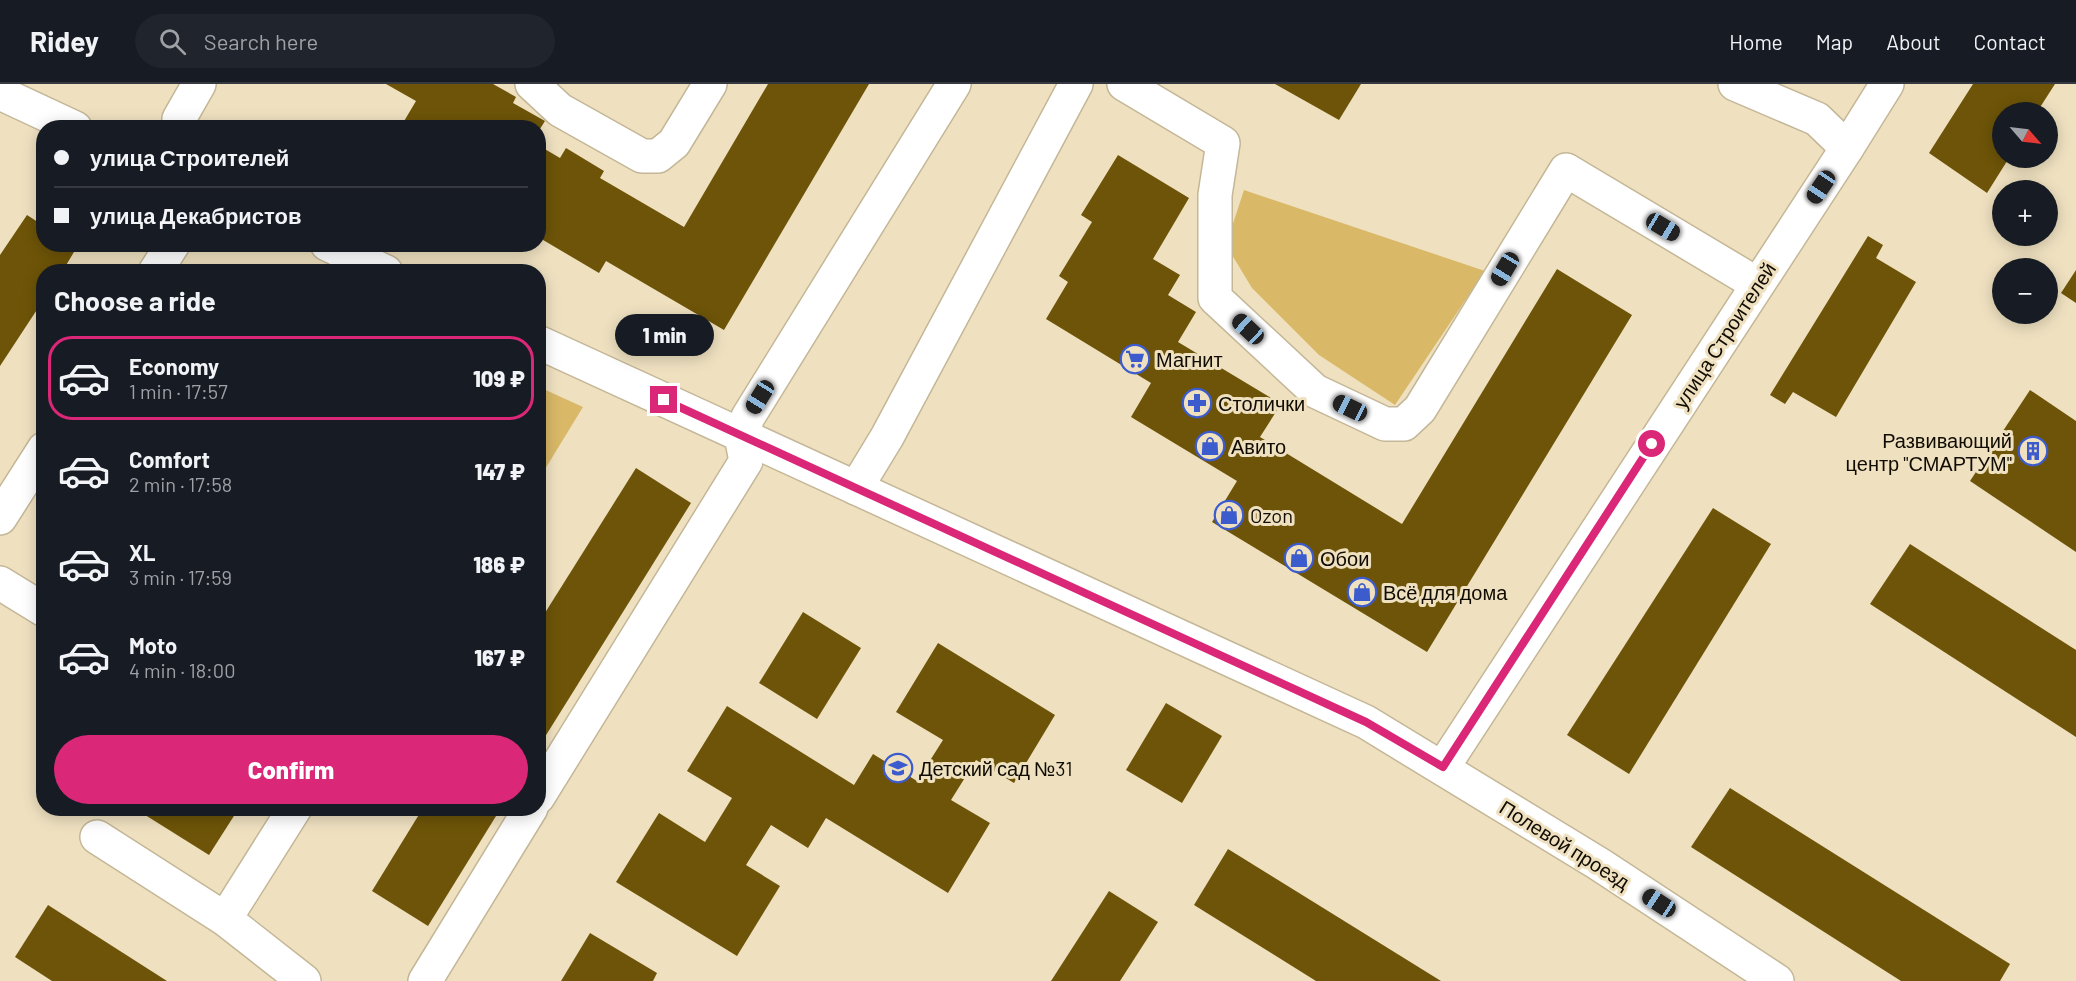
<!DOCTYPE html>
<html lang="en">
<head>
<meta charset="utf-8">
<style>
  body { margin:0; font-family:Barlow,sans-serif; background:#20242c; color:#f1f3f6; height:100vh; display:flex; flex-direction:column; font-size:22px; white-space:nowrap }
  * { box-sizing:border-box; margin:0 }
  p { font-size:20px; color:#9ea1a6 }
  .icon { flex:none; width:33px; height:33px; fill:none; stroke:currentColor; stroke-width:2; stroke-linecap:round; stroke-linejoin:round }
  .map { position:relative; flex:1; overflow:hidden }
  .panel { position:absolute; left:36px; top:180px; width:510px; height:552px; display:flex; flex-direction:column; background:#171b24; border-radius:24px; box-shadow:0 3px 15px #0003 }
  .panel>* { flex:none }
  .hud { position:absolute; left:36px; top:36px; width:510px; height:132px; border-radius:24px; box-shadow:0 3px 15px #0003; display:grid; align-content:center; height:132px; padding:0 18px; background:#171b24 }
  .needle { width:39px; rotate:118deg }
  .tools { position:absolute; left:1992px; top:18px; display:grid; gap:12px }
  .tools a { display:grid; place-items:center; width:66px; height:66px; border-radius:50%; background:#171b24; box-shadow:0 3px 15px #0003; font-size:30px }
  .end { position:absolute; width:27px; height:27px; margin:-14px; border:8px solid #db2777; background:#fff; box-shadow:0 0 0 3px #fff }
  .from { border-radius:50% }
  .bubble { position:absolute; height:42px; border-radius:21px; background:#171b24; box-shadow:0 3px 15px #0003; font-size:20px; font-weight:800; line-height:42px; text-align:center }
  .car { position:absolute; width:18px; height:36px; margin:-18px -9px; border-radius:8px; box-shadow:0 0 4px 2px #0007; background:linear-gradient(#222 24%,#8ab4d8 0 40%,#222 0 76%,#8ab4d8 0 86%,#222 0) }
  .hud b { display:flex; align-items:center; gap:21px; height:57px; font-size:22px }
  .hud b+b { border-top:2px solid #363941 }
  .hud i { width:15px; height:15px; background:#f1f3f6 }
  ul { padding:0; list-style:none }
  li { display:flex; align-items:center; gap:18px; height:84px; margin:0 12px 9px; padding:0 6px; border:3px solid transparent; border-radius:24px }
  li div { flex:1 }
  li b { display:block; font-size:22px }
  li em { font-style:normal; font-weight:800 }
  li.active { border-color:#db2777 }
  li>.icon { width:54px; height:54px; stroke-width:1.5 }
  h2 { padding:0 18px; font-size:27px; line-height:72px }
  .action { display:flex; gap:12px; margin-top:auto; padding:12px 18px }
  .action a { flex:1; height:69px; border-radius:36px; background:#db2777; color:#fff; font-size:24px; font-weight:800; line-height:69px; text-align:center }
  header { display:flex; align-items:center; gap:36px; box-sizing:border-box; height:84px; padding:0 30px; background:#171b24; border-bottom:2px solid #363941 }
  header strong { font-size:28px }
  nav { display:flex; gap:33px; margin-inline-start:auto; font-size:21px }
  .search { width:420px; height:54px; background:#20242c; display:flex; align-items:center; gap:15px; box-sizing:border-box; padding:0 21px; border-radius:33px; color:#9ea1a6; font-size:22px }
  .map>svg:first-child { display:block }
</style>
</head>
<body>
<header>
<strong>Ridey</strong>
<div class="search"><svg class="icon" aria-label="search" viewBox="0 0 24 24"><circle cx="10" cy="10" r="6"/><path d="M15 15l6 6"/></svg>Search here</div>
<nav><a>Home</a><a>Map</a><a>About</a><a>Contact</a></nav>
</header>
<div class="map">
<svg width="2076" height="897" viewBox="0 0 2076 897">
  <rect width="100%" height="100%" fill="#efe1c0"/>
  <!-- green -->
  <g fill="#d9b867">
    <path d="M 1244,106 L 1485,187 L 1395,321 L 1319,271 L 1252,204 L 1226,161 Z"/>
    <path d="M 539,303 L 583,323 L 539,395 Z"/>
  </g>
  <!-- building -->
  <g fill="#6d5408">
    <path d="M 386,0 L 493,0 L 516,13 L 513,19 L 545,37 L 538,48 L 538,44 L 400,44 L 416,17 Z"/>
    <path d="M 768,0 L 869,0 L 724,246 L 606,177 L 599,189 L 538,153 L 538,61 L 560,74 L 566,64 L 604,87 L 600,94 L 684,143 Z"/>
    <path d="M 1275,0 L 1361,0 L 1339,36 Z"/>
    <path d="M 1973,0 L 2055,0 L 2037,28 L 2002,28 L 2002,74 L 2009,74 L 1987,109 L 1929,69 Z"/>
    <path d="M 1118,71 L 1189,114 L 1153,175 L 1180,191 L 1168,211 L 1196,228 L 1178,258 L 1281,320 L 1260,353 L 1402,440 L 1557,185 L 1632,231 L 1427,568 L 1212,438 L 1237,397 L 1131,333 L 1151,299 L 1046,235 L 1068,198 L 1059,192 L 1092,138 L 1081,131 Z"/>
    <path d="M 27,131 L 44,142 L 44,160 L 73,160 L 77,163 L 62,188 L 44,188 L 44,215 L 0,282 L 0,171 Z"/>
    <path d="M 1868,152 L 1883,161 L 1876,174 L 1916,198 L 1836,333 L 1793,308 L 1785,320 L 1770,311 Z"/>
    <path d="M 2076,186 L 2076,219 L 2061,209 Z"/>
    <path d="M 2030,306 L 2076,337 L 2076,468 L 1970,397 Z"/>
    <path d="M 636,384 L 691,419 L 538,664 L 538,540 Z"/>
    <path d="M 1713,424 L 1771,460 L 1629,690 L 1567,651 Z"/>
    <path d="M 1910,460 L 2076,566 L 2076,653 L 1870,520 Z"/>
    <path d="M 803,528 L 861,564 L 817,635 L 759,599 Z"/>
    <path d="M 938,559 L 1055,631 L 1014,699 L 976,676 L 951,716 L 990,739 L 948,809 L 826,734 L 808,764 L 771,741 L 746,781 L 780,802 L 737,872 L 616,798 L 659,729 L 705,758 L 732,714 L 687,687 L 727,622 L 854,701 L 873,670 L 917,697 L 943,656 L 896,628 Z"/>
    <path d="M 1166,619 L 1222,652 L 1182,719 L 1126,686 Z"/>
    <path d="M 1730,704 L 2010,880 L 2000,897 L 1901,897 L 1691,763 Z"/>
    <path d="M 134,724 L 239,724 L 209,771 Z"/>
    <path d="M 423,724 L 501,724 L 428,842 L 372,807 Z"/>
    <path d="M 1228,765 L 1441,897 L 1316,897 L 1194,821 Z"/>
    <path d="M 1109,807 L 1158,838 L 1120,897 L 1051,897 Z"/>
    <path d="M 48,821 L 167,897 L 52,897 L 15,873 Z"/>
    <path d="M 590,849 L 657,889 L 653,897 L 561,897 Z"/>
  </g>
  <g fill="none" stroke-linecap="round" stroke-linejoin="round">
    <!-- minor casing -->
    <g stroke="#c4b797" stroke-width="36">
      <g id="minor">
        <path d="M 532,0 L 560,26 L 642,72 L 658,72 L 674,59 L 710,0"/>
        <path d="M 1124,0 L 1223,59 L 1215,111 L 1215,214 L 1315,307 L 1385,340 L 1404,340 L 1420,325 L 1566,86 L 1757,200"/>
        <path d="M 1735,0 L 1817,35 L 1847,64"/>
        <path d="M 0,9 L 75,44"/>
        <path d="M 182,44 L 179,35 L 199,0"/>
        <path d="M 327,160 L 386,188"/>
        <path d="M 155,188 L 173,160"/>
        <path d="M 538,258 L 1366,638 L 1599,780 L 1777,897"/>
        <path d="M 856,404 L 887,353 L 1076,0"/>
        <path d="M 0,434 L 44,365"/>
        <path d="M 0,499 L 44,526"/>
        <path d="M 1443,683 L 1847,64 L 1887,0"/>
        <path d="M 538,713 L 746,377 L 741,352 L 748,333 L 954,0"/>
        <path d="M 97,753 L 225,835 L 304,897"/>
        <path d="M 225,835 L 295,724"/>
        <path d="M 425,897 L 531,724"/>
      </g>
    </g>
    <!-- minor -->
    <use href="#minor" stroke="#fff" stroke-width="33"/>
  </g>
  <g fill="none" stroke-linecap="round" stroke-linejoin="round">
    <!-- route -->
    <path stroke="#db2777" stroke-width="8" d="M 664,316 L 1366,638 L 1443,683 L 1652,360"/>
  </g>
  <!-- icons -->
  <defs>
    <g id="supermarket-ring" transform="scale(1.5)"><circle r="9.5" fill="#efe1c0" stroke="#3c5bcd" stroke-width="1.5"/><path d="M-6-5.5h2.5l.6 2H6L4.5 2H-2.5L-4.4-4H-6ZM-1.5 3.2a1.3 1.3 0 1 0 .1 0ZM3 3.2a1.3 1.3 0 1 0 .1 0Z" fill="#3c5bcd"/></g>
    <g id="pharmacy-ring" transform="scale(1.5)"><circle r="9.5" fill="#efe1c0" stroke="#3c5bcd" stroke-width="1.5"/><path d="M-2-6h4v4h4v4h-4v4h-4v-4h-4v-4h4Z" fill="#3c5bcd"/></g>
    <g id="shop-ring" transform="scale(1.5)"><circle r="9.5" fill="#efe1c0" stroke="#3c5bcd" stroke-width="1.5"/><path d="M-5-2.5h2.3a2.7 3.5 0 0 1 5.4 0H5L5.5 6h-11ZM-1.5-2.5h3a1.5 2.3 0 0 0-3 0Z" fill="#3c5bcd"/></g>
    <g id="building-ring" transform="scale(1.5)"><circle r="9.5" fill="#efe1c0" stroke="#3c5bcd" stroke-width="1.5"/><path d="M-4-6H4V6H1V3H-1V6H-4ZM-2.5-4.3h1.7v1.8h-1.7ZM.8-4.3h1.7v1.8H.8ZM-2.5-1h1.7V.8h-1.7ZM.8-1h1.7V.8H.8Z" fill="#3c5bcd"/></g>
    <g id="school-ring" transform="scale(1.5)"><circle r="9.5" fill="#efe1c0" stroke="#3c5bcd" stroke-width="1.5"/><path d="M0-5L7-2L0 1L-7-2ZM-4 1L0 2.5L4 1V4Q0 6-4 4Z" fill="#3c5bcd"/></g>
  </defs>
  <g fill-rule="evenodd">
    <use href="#supermarket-ring" x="1135" y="275"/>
    <use href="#pharmacy-ring" x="1197" y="319"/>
    <use href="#shop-ring" x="1210" y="362"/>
    <use href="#building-ring" x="2033" y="367"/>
    <use href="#shop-ring" x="1229" y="431"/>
    <use href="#shop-ring" x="1299" y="474"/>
    <use href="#shop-ring" x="1362" y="508"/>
    <use href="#school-ring" x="898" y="684"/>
  </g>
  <g text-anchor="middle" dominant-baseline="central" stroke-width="6" stroke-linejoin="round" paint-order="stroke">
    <!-- street labels -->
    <g font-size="20" fill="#100c03" stroke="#efe1c0">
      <text transform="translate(1724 251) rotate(-57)">улица Строителей</text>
      <text transform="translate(1565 760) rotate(32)">Полевой проезд</text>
    </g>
    <!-- poi labels -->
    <g font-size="20" fill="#100c03" stroke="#efe1c0" text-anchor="start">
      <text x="1156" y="275">Магнит</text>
      <text x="1218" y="319">Столички</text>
      <text x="2012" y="356" text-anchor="end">Развивающий<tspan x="2012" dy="23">центр "СМАРТУМ"</tspan></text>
      <text x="1231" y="362">Авито</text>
      <text x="1250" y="431">Ozon</text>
      <text x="1320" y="474">Обои</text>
      <text x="1383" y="508">Всё для дома</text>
      <text x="919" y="684">Детский сад №31</text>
    </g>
  </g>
</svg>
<div class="tools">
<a><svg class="needle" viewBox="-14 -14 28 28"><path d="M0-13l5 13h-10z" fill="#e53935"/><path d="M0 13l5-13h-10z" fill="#9ea1a6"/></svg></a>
<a>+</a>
<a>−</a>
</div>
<i class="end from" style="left:1652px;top:360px"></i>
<i class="end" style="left:664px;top:316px"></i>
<div class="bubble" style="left:615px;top:230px;width:99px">1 min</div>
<i class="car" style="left:1821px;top:103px;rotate:214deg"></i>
<i class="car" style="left:1663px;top:143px;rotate:121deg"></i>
<i class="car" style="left:1505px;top:185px;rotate:211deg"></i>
<i class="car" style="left:1248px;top:245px;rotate:313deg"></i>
<i class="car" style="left:760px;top:313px;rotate:212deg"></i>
<i class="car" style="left:1350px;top:324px;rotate:296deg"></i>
<i class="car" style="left:1659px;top:819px;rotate:303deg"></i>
<div class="hud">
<b><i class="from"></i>улица Строителей</b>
<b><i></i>улица Декабристов</b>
</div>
<section class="panel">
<h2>Choose a ride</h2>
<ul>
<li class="active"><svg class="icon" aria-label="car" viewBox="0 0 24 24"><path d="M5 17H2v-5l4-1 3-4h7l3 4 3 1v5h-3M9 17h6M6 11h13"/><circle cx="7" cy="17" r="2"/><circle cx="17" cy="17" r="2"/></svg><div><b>Economy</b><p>1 min · 17:57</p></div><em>109 ₽</em></li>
<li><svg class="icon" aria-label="car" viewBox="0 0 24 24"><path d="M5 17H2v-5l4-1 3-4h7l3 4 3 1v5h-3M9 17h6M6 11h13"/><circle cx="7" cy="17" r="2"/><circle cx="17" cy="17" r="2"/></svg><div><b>Comfort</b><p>2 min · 17:58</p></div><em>147 ₽</em></li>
<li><svg class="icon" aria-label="car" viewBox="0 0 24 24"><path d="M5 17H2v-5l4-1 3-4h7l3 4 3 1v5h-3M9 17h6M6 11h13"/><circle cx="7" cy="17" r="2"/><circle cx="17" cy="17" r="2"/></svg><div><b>XL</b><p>3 min · 17:59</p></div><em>186 ₽</em></li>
<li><svg class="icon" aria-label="car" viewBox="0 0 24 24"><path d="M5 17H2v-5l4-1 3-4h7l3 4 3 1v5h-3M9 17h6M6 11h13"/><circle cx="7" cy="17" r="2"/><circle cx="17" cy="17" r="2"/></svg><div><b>Moto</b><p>4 min · 18:00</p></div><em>167 ₽</em></li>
</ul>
<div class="action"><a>Confirm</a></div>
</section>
</div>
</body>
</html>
